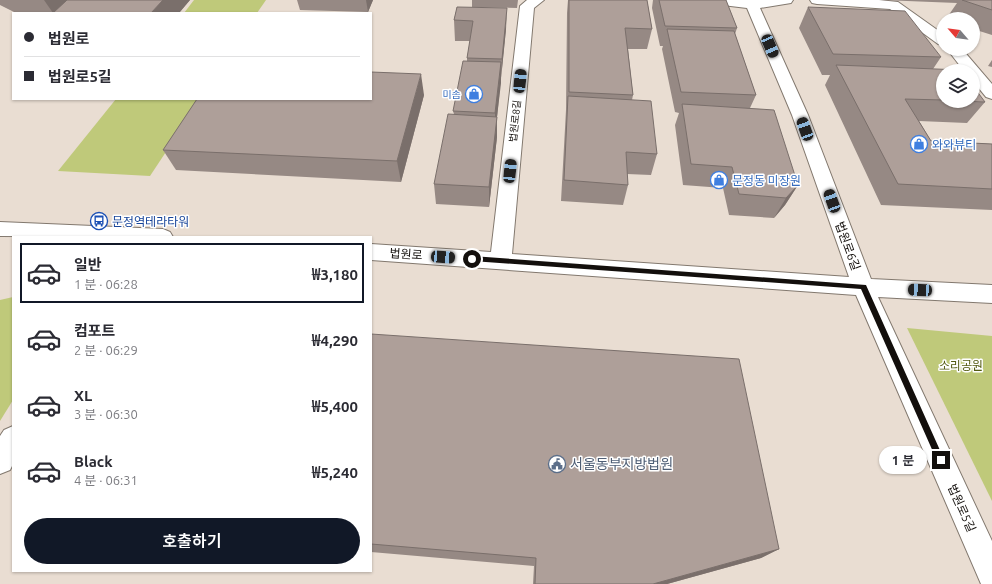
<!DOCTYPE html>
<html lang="ko">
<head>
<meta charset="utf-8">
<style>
  body { margin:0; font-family:Ubuntu,"Noto Sans KR",sans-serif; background:#f7f7f7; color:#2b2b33; height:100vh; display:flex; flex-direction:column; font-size:15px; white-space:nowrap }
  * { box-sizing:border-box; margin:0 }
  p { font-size:13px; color:#7c7c81 }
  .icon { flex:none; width:22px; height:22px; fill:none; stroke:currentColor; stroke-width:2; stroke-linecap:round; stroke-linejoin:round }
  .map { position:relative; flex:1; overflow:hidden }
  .sheet { position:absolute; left:12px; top:236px; width:360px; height:336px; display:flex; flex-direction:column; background:#fff; border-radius:0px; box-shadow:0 1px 3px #0004 }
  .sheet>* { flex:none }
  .banner { position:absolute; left:12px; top:12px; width:360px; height:88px; border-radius:0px; box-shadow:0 1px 3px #0004; display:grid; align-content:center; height:88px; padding:0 12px; background:#fff }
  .needle { width:26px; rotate:298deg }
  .controls { position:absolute; left:936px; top:12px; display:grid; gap:8px }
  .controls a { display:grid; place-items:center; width:44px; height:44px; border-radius:50%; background:#fff; box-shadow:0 1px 3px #0004; font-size:20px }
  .end { position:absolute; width:18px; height:18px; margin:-9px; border:5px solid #130f0c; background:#fff; box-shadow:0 0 0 2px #fff }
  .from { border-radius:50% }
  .bubble { position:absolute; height:28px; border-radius:14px; background:#fff; box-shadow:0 1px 3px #0004; font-size:13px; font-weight:600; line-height:28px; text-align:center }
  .car { position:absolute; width:12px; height:24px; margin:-12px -6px; border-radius:5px; box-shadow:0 0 3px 1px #0007; background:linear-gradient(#222 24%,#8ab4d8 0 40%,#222 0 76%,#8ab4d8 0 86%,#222 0) }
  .banner b { display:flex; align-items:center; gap:14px; height:38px; font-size:15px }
  .banner b+b { border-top:1px solid #e1e1e2 }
  .banner i { width:10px; height:10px; background:#2b2b33 }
  ul { padding:7px 0 0; list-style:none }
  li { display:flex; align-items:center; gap:12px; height:60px; margin:0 8px 6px; padding:0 4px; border:2px solid transparent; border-radius:0px }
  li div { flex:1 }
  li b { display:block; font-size:15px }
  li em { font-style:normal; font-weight:600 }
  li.selected { border-color:#111827 }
  li>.icon { width:36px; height:36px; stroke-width:1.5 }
  .button { display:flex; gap:8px; margin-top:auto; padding:8px 12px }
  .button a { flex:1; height:46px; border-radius:24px; background:#111827; color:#fff; font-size:16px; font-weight:600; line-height:46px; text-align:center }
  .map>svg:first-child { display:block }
</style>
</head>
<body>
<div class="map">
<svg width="992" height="584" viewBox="0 0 992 584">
  <rect width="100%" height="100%" fill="#e9ddd2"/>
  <!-- green -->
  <g fill="#bfc97a">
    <path d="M 194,0 L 266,0 L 257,13 L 184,13 Z"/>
    <path d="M 116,99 L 201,99 L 150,176 L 58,171 Z"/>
    <path d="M 13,297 L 13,400 L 0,421 L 0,300 Z"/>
    <path d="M 907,328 L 992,336 L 992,501 Z"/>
  </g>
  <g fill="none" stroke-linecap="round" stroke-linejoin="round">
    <!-- minor casing -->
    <g stroke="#82786e" stroke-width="2">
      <g id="minor">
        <path d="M 527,0 L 544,0 L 534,8 L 512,254 L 849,277 L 792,115 L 747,8 L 714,4 L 709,3 L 707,0 L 793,0 L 791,3 L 760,8 L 808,115 L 871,279 L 992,285 L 992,303 L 878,297 L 992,541 L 992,584 L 981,584 L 856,295 L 371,260 L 371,244 L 491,252 L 520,6 Z"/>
        <path d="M 810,0 L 879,0 L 898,2 L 943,34 L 943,45 L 938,44 L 890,9 L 817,4 L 812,3 Z"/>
        <path d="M 947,49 L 962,49 L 992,84 L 992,99 L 986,97 L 973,81 L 973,71 L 964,71 Z"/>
        <path d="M 0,222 L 163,229 L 170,232 L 173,237 L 0,236 Z"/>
        <path d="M 13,426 L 13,464 L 10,470 L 0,474 L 0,436 L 4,430 Z"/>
      </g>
    </g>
    <!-- minor -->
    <use href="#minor" fill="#fff" fill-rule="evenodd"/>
  </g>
  <!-- wall -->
  <g fill="#968984">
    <path d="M 0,0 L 190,0 L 179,13 L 26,13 L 14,12 L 0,5 Z"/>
    <path d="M 297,0 L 373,0 L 368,12 L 300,10 Z"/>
    <path d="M 472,0 L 518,0 L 517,8 L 472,7 Z"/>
    <path d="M 568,0 L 647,0 L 652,29 L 647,49 L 628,49 L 633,95 L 632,100 L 657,154 L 651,175 L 627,174 L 628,185 L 623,205 L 561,201 L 566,110 L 567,13 Z"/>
    <path d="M 653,0 L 726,0 L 737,28 L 735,34 L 756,95 L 750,108 L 798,185 L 785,205 L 774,218 L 729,215 L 723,188 L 683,185 L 675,125 L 679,113 L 675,112 L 662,49 L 663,46 L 660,46 L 652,8 Z"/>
    <path d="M 882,0 L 992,0 L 992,35 L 973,29 L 973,19 L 946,19 L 957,3 Z"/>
    <path d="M 457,7 L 506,29 L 497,117 L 497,137 L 489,207 L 436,204 L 434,184 L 454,114 L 453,111 L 467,61 L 467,58 L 470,41 L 455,41 L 454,20 Z"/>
    <path d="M 808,7 L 941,57 L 933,69 L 943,71 L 943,101 L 973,101 L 985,102 L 967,123 L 919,121 L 931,141 L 992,144 L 992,210 L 881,205 L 825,85 L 830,75 L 822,75 L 799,28 Z"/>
    <path d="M 992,60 L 992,67 L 988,66 Z"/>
    <path d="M 424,95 L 401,182 L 176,170 L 163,150 Z"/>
    <path d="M 371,334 L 779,549 L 761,558 L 667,584 L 533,584 L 534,566 L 371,552 Z"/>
  </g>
  <!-- shaded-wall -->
  <g fill="#7a6f6b">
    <path d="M 44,0 L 71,0 L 53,13 Z"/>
    <path d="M 163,0 L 190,0 L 179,13 L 151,13 Z"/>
    <path d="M 366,0 L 373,0 L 368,12 Z"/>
    <path d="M 507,8 L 506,29 L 501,79 L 502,59 Z"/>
    <path d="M 501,62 L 501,83 L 495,134 L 495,113 Z"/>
    <path d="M 421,74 L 424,95 L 401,182 L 397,161 Z"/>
    <path d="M 497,117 L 497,137 L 489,207 L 489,187 Z"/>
    <path d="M 798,185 L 785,205 L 774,218 L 786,198 Z"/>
    <path d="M 779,549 L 761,558 L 667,584 L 653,584 Z"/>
  </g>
  <!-- building -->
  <g fill="#ae9f99" stroke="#7a6f6b">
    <path d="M 67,0 L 163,0 L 151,13 L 53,13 Z"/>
    <path d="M 569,0 L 647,0 L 652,29 L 625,28 L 633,95 L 569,92 Z"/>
    <path d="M 659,0 L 726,0 L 737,28 L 665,26 Z"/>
    <path d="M 962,0 L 992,0 L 992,10 Z"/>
    <path d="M 457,7 L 507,8 L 502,59 L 467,58 L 473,21 L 454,20 Z"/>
    <path d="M 808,7 L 905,11 L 941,57 L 833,54 Z"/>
    <path d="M 667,29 L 734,31 L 756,95 L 681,92 Z"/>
    <path d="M 463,61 L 501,62 L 495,113 L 453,111 Z"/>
    <path d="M 836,65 L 961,70 L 962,71 L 943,71 L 943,100 L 905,99 L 931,141 L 992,144 L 992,189 L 898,184 Z"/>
    <path d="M 371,72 L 421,74 L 397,161 L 163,150 L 197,99 L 371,99 Z"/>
    <path d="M 973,86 L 985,102 L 960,101 L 973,101 Z"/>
    <path d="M 568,96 L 651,101 L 657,154 L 626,152 L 628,185 L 564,180 Z"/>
    <path d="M 682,104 L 774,110 L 798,185 L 786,198 L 739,194 L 732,167 L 691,164 Z"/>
    <path d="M 448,114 L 497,117 L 489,187 L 434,184 Z"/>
    <path d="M 371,334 L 739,359 L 779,549 L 653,584 L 535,584 L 536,558 L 371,544 Z"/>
  </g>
  <!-- route -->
  <path fill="#130f0c" d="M 472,256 L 866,285 L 943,457 L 943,463 L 938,463 L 861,289 L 472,261 L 469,259 Z"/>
  <!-- icons -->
  <defs>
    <g id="shop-ring" transform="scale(0.9)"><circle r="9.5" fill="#fff" stroke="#3f7fe0" stroke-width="1.5"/><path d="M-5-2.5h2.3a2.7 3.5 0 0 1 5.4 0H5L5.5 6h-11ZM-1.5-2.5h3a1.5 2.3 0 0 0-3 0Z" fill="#3f7fe0"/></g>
    <g id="bus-ring" transform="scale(0.9)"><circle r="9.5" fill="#fff" stroke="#1a4fb4" stroke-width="1.5"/><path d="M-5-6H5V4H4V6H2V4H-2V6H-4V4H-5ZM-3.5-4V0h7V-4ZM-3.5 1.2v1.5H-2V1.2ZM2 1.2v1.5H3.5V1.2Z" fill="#1a4fb4"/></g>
    <g id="civic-ring" transform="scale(0.9)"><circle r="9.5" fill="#fff" stroke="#5c6f8a" stroke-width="1.5"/><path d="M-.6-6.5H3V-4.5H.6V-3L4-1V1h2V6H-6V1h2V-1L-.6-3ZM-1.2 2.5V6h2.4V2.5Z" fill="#5c6f8a"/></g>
  </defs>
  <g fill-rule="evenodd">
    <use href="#shop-ring" x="474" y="94"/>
    <use href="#shop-ring" x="919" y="144"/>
    <use href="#shop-ring" x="719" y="180"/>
    <use href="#bus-ring" x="99" y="221"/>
    <use href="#civic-ring" x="557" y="464"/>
  </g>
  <g text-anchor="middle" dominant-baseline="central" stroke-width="3" stroke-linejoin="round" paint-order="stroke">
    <!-- far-shop labels -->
    <g font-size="10" fill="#366cbe" stroke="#fff" text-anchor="end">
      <text x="461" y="94">미솜</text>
    </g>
    <!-- far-street labels -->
    <g font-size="10" fill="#130f0c" stroke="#fff">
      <text transform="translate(515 121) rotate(-84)">법원로8길</text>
    </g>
    <!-- shop labels -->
    <g font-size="12" fill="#366cbe" stroke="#fff" text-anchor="start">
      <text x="932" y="144">와와뷰티</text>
      <text x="732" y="180">문정동 미장원</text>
    </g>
    <!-- transit labels -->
    <g font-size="12" fill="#164399" stroke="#fff" text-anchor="start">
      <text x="112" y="221">문정역테라타워</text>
    </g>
    <!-- street labels -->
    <g font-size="12" fill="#130f0c" stroke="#fff">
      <text transform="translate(848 246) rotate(70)">법원로6길</text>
      <text transform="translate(406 254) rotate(4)">법원로</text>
      <text transform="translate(962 508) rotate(66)">법원로5길</text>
    </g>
    <!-- park labels -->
    <g font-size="12" fill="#545b13" stroke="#fff">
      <text x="961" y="365">소리공원</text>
    </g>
    <!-- near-service labels -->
    <g font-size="14" fill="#4e5e75" stroke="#fff" text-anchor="start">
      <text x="570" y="464">서울동부지방법원</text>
    </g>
  </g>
</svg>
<div class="controls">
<a><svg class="needle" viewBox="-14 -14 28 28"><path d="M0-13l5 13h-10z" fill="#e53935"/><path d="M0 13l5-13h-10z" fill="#7c7c81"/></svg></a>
<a><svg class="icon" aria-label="layers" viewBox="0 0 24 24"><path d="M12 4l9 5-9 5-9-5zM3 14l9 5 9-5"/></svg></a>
</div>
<i class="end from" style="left:472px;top:259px"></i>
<i class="end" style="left:941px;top:460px"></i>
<div class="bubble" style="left:879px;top:446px;width:48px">1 분</div>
<i class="car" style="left:770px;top:46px;rotate:157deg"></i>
<i class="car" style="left:520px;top:81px;rotate:6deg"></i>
<i class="car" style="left:805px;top:129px;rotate:340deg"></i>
<i class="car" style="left:510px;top:171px;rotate:6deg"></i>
<i class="car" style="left:832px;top:201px;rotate:340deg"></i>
<i class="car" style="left:443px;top:257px;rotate:94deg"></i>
<i class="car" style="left:920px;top:290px;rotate:273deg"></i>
<div class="banner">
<b><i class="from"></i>법원로</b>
<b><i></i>법원로5길</b>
</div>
<section class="sheet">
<ul>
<li class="selected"><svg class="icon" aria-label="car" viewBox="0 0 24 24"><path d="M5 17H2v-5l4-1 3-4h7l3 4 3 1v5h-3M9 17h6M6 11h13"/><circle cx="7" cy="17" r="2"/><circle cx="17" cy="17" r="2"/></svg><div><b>일반</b><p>1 분 · 06:28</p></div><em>₩3,180</em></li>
<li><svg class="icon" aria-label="car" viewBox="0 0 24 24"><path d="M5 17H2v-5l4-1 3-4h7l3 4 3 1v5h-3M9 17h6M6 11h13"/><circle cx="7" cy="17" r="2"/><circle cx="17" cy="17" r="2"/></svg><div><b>컴포트</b><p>2 분 · 06:29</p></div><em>₩4,290</em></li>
<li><svg class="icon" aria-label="car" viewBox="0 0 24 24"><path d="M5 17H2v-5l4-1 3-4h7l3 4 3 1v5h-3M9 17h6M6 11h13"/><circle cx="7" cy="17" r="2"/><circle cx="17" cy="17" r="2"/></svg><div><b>XL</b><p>3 분 · 06:30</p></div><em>₩5,400</em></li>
<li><svg class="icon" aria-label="car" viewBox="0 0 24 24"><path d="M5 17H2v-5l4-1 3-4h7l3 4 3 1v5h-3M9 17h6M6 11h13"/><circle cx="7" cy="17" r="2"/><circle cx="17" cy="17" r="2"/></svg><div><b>Black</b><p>4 분 · 06:31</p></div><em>₩5,240</em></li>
</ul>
<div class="button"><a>호출하기</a></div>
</section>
</div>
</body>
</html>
